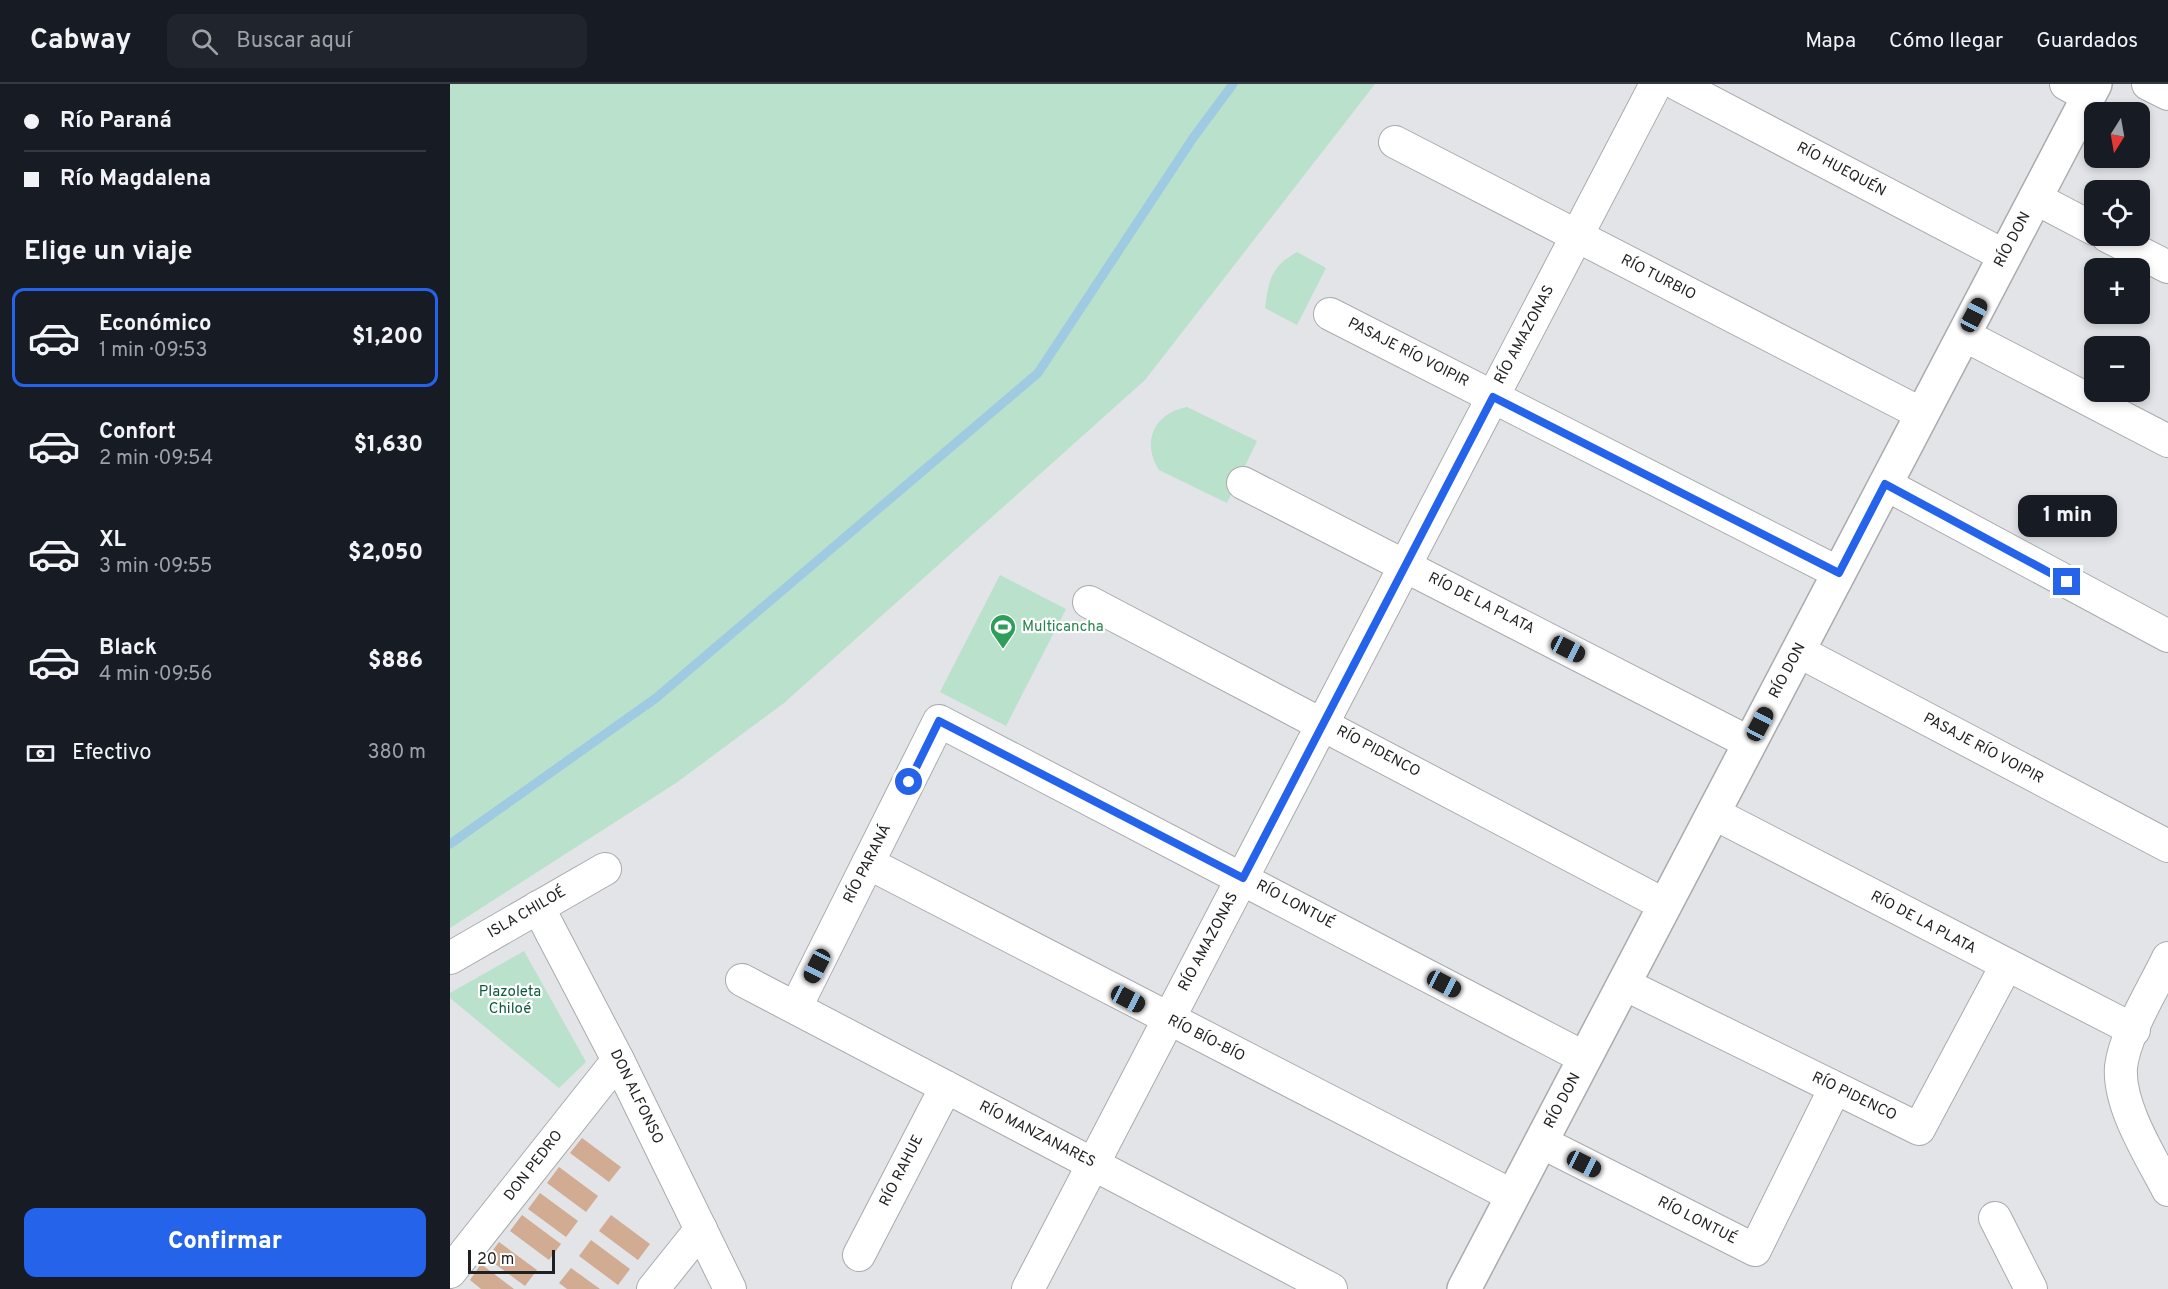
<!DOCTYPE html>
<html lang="es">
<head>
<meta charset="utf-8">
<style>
  body { margin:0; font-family:Overpass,sans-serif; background:#20242c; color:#f1f3f6; height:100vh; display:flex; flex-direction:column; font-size:22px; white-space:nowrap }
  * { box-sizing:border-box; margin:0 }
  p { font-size:20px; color:#9ea1a6 }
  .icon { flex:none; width:33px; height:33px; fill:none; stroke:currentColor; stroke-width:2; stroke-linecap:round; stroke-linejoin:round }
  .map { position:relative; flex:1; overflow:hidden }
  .panel { display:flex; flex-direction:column; background:#171b24; width:450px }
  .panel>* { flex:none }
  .hud { display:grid; align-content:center; height:132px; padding:0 24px; background:#171b24 }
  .needle { width:39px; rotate:191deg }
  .controls { position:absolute; left:1634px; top:18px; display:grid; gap:12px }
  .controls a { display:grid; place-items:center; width:66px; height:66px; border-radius:12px; background:#171b24; box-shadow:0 3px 9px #0003; font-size:30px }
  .scale { position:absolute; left:18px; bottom:15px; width:87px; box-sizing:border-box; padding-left:6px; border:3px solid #1f2021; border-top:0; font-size:16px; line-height:21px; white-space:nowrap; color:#1f2021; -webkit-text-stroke:4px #fff; paint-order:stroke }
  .end { position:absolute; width:27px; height:27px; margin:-14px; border:8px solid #2563eb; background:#fff; box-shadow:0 0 0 3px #fff }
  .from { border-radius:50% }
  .bubble { position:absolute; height:42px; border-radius:12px; background:#171b24; box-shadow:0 3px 9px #0003; font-size:20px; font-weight:800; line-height:42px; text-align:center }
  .car { position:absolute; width:18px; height:36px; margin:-18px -9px; border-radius:8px; box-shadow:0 0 4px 2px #0007; background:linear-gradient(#222 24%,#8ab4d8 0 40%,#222 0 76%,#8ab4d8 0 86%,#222 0) }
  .hud b { display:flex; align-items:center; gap:21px; height:57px; font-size:22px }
  .hud b+b { border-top:2px solid #363941 }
  .hud i { width:15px; height:15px; background:#f1f3f6 }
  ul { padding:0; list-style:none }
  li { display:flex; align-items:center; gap:18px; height:99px; margin:0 12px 9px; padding:0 12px; border:3px solid transparent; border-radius:12px }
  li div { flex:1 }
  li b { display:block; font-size:22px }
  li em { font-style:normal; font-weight:800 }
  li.active { border-color:#2563eb }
  li>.icon { width:54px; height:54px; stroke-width:1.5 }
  h2 { padding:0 24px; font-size:27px; line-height:72px }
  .pay { display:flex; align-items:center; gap:15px; height:66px; padding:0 24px; font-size:22px }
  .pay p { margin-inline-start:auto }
  .primary-button { display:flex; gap:12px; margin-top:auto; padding:12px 24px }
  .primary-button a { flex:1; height:69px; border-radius:12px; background:#2563eb; color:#fff; font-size:24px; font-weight:800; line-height:69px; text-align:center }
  header { display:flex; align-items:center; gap:36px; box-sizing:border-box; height:84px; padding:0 30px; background:#171b24; border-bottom:2px solid #363941 }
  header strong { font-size:28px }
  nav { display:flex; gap:33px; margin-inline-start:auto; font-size:21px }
  .search { width:420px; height:54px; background:#20242c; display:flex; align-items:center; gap:15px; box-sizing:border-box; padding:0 21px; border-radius:12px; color:#9ea1a6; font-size:22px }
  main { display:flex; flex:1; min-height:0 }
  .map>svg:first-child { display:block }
</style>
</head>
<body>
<header>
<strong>Cabway</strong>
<div class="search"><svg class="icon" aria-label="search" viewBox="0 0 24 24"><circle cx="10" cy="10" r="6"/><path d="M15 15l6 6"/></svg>Buscar aquí</div>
<nav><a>Mapa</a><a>Cómo llegar</a><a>Guardados</a></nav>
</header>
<main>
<section class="panel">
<div class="hud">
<b><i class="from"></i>Río Paraná</b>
<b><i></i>Río Magdalena</b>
</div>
<h2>Elige un viaje</h2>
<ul>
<li class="active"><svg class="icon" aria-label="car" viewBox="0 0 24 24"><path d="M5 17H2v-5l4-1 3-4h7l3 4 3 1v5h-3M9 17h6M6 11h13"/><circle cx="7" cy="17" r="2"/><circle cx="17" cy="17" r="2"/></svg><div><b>Económico</b><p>1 min · 09:53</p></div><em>$1,200</em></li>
<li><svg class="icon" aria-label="car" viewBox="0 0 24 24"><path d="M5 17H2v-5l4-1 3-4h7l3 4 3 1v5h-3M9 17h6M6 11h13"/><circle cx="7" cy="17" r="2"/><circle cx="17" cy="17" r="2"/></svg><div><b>Confort</b><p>2 min · 09:54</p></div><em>$1,630</em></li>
<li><svg class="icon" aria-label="car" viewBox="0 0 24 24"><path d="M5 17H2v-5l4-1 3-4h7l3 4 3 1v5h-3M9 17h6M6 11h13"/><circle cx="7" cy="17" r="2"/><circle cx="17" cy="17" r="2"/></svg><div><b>XL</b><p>3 min · 09:55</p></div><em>$2,050</em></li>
<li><svg class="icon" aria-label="car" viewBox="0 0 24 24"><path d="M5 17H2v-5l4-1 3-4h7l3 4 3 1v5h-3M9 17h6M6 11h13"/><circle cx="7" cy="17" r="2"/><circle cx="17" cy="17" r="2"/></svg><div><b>Black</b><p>4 min · 09:56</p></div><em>$886</em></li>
</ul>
<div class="pay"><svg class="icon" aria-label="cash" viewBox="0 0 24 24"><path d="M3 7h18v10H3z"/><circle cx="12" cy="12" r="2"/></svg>Efectivo<p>380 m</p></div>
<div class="primary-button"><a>Confirmar</a></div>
</section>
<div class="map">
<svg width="1718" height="1205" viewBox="0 0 1718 1205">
  <rect width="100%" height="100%" fill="#e2e4e7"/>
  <!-- green -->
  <g fill="#b9e1cb">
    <path d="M 0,0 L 925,0 L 695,296 L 334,619 L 226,699 L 0,844 Z"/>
    <path d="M 847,168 L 876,184 L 847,241 L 815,224 C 819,195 821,183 847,168 Z"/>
    <path d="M 737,323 L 807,357 L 777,419 L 709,386 C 691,358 704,329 737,323 Z"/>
    <path d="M 550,491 L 616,525 L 556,642 L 490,608 Z"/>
    <path d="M 74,867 L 136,978 L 109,1004 L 0,914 L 0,909 Z"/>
  </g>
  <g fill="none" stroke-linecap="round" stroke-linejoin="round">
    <!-- stream -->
    <path stroke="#9ecae2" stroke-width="9" d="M 0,760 L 206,614 L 588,289 L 743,54 L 783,0"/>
  </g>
  <!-- building -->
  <g fill="#d2ab93">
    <path d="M 132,1054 L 171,1083 L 159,1098 L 120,1069 Z"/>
    <path d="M 109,1083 L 148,1112 L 136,1128 L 97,1099 Z"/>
    <path d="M 90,1109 L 128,1137 L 116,1153 L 78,1125 Z"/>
    <path d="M 72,1131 L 111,1160 L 99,1176 L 60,1147 Z"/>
    <path d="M 161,1131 L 200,1160 L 188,1176 L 149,1147 Z"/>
    <path d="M 141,1156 L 180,1185 L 168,1201 L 129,1172 Z"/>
    <path d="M 49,1158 L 87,1186 L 75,1202 L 37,1174 Z"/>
    <path d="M 31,1180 L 64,1205 L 31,1205 L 20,1196 Z"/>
    <path d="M 121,1184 L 150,1205 L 117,1205 L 109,1199 Z"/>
  </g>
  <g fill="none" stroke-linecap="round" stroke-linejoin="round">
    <!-- minor casing -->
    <g stroke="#a9abae" stroke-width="34">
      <g id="minor">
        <path d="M 1227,0 L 1555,172"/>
        <path d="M 1616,0 L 1638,12"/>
        <path d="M 1698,0 L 1718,10"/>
        <path d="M 945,58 L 1472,330"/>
        <path d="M 1585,114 L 1644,145"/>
        <path d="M 1657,152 L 1718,183"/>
        <path d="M 880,230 L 1389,489"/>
        <path d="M 1514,251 L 1718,357"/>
        <path d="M 793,399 L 1300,659"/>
        <path d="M 1435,400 L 1718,552"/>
        <path d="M 639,518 L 1215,821"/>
        <path d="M 1348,567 L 1718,762"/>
        <path d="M 1263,729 L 1684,946"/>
        <path d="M 418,779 L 1063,1112"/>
        <path d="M 88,823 L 168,976 L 280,1205"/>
        <path d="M 0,874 L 155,785"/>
        <path d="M 1718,874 C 1703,906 1675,949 1671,983 C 1668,1022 1701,1073 1718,1106"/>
        <path d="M 292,896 L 881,1205"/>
        <path d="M 1174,900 L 1469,1045 L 1556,882"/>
        <path d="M 346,923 L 489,637 L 1135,974"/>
        <path d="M 1091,1058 L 1305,1166 L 1385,1004"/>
        <path d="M 1545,1134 L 1581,1205"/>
        <path d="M 409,1171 L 496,1003"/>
        <path d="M 0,1188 L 168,976"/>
        <path d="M 203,1205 L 251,1145"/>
        <path d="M 578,1205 L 1206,0"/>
      </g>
    </g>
    <!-- tertiary casing -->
    <g stroke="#a9abae" stroke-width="36">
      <path id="tertiary" d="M 1014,1205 L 1645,0"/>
    </g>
    <!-- minor -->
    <use href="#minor" stroke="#fff" stroke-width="32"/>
    <!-- tertiary -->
    <use href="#tertiary" stroke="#fff" stroke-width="33"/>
  </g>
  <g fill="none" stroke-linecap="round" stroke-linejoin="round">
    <!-- route -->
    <path stroke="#2563eb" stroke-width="8" d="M 459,698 L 489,637 L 793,794 L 1043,313 L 1389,489 L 1435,400 L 1617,498"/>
  </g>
  <!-- icons -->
  <defs>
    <g id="stadium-pin" transform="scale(1.35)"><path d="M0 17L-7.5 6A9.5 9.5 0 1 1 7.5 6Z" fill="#2e9e5b" stroke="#fff"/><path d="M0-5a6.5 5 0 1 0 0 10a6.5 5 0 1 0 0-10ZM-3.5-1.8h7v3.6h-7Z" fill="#fff"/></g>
  </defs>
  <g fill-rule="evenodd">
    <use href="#stadium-pin" x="553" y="543"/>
  </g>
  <g text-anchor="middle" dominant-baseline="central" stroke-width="4.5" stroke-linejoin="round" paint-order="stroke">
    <!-- street labels -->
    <g font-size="15" fill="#1f2021" stroke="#fff">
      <text transform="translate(1391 86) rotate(28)">RÍO HUEQUÉN</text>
      <text transform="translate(1563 156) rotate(-62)">RÍO DON</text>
      <text transform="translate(1208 194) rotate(27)">RÍO TURBIO</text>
      <text transform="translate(1075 251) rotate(-62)">RÍO AMAZONAS</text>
      <text transform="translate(958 269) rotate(27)">PASAJE RÍO VOIPIR</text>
      <text transform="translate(1031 520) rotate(27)">RÍO DE LA PLATA</text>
      <text transform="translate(1338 587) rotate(-62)">RÍO DON</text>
      <text transform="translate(1533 665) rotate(28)">PASAJE RÍO VOIPIR</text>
      <text transform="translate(928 668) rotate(28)">RÍO PIDENCO</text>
      <text transform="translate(418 780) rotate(-63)">RÍO PARANÁ</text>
      <text transform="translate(845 821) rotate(28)">RÍO LONTUÉ</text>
      <text transform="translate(77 829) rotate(-30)">ISLA CHILOÉ</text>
      <text transform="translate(1473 839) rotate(28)">RÍO DE LA PLATA</text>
      <text transform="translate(759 858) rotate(-62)">RÍO AMAZONAS</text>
      <text transform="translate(756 955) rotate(27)">RÍO BÍO-BÍO</text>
      <text transform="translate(186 1013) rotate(64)">DON ALFONSO</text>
      <text transform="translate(1404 1013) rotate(26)">RÍO PIDENCO</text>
      <text transform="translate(1113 1017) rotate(-62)">RÍO DON</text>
      <text transform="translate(587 1051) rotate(27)">RÍO MANZANARES</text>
      <text transform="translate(84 1082) rotate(-52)">DON PEDRO</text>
      <text transform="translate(452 1087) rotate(-63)">RÍO RAHUE</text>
      <text transform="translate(1247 1137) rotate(27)">RÍO LONTUÉ</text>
    </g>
    <!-- leisure labels -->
    <g font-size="15" fill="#27864d" stroke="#fff" text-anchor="start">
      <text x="572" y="543">Multicancha</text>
    </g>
    <!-- park labels -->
    <g font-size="15" fill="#0e5a3c" stroke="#fff">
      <text x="60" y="908">Plazoleta<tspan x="60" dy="17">Chiloé</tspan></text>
    </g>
  </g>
</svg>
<div class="controls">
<a><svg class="needle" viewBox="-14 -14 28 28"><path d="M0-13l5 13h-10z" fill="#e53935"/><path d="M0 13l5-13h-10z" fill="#9ea1a6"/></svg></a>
<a><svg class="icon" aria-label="locate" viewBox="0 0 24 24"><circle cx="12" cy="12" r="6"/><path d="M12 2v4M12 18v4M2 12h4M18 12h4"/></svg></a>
<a>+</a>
<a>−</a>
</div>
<div class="scale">20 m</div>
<i class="end from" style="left:459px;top:698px"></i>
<i class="end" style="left:1617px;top:498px"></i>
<div class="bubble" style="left:1568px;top:411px;width:99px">1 min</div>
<i class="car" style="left:1524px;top:231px;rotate:28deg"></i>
<i class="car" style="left:1118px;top:565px;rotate:117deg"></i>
<i class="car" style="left:1310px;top:640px;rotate:28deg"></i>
<i class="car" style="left:367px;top:882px;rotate:207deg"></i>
<i class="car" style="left:994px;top:900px;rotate:118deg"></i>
<i class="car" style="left:678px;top:915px;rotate:118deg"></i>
<i class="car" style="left:1134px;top:1080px;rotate:117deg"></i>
</div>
</main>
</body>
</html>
